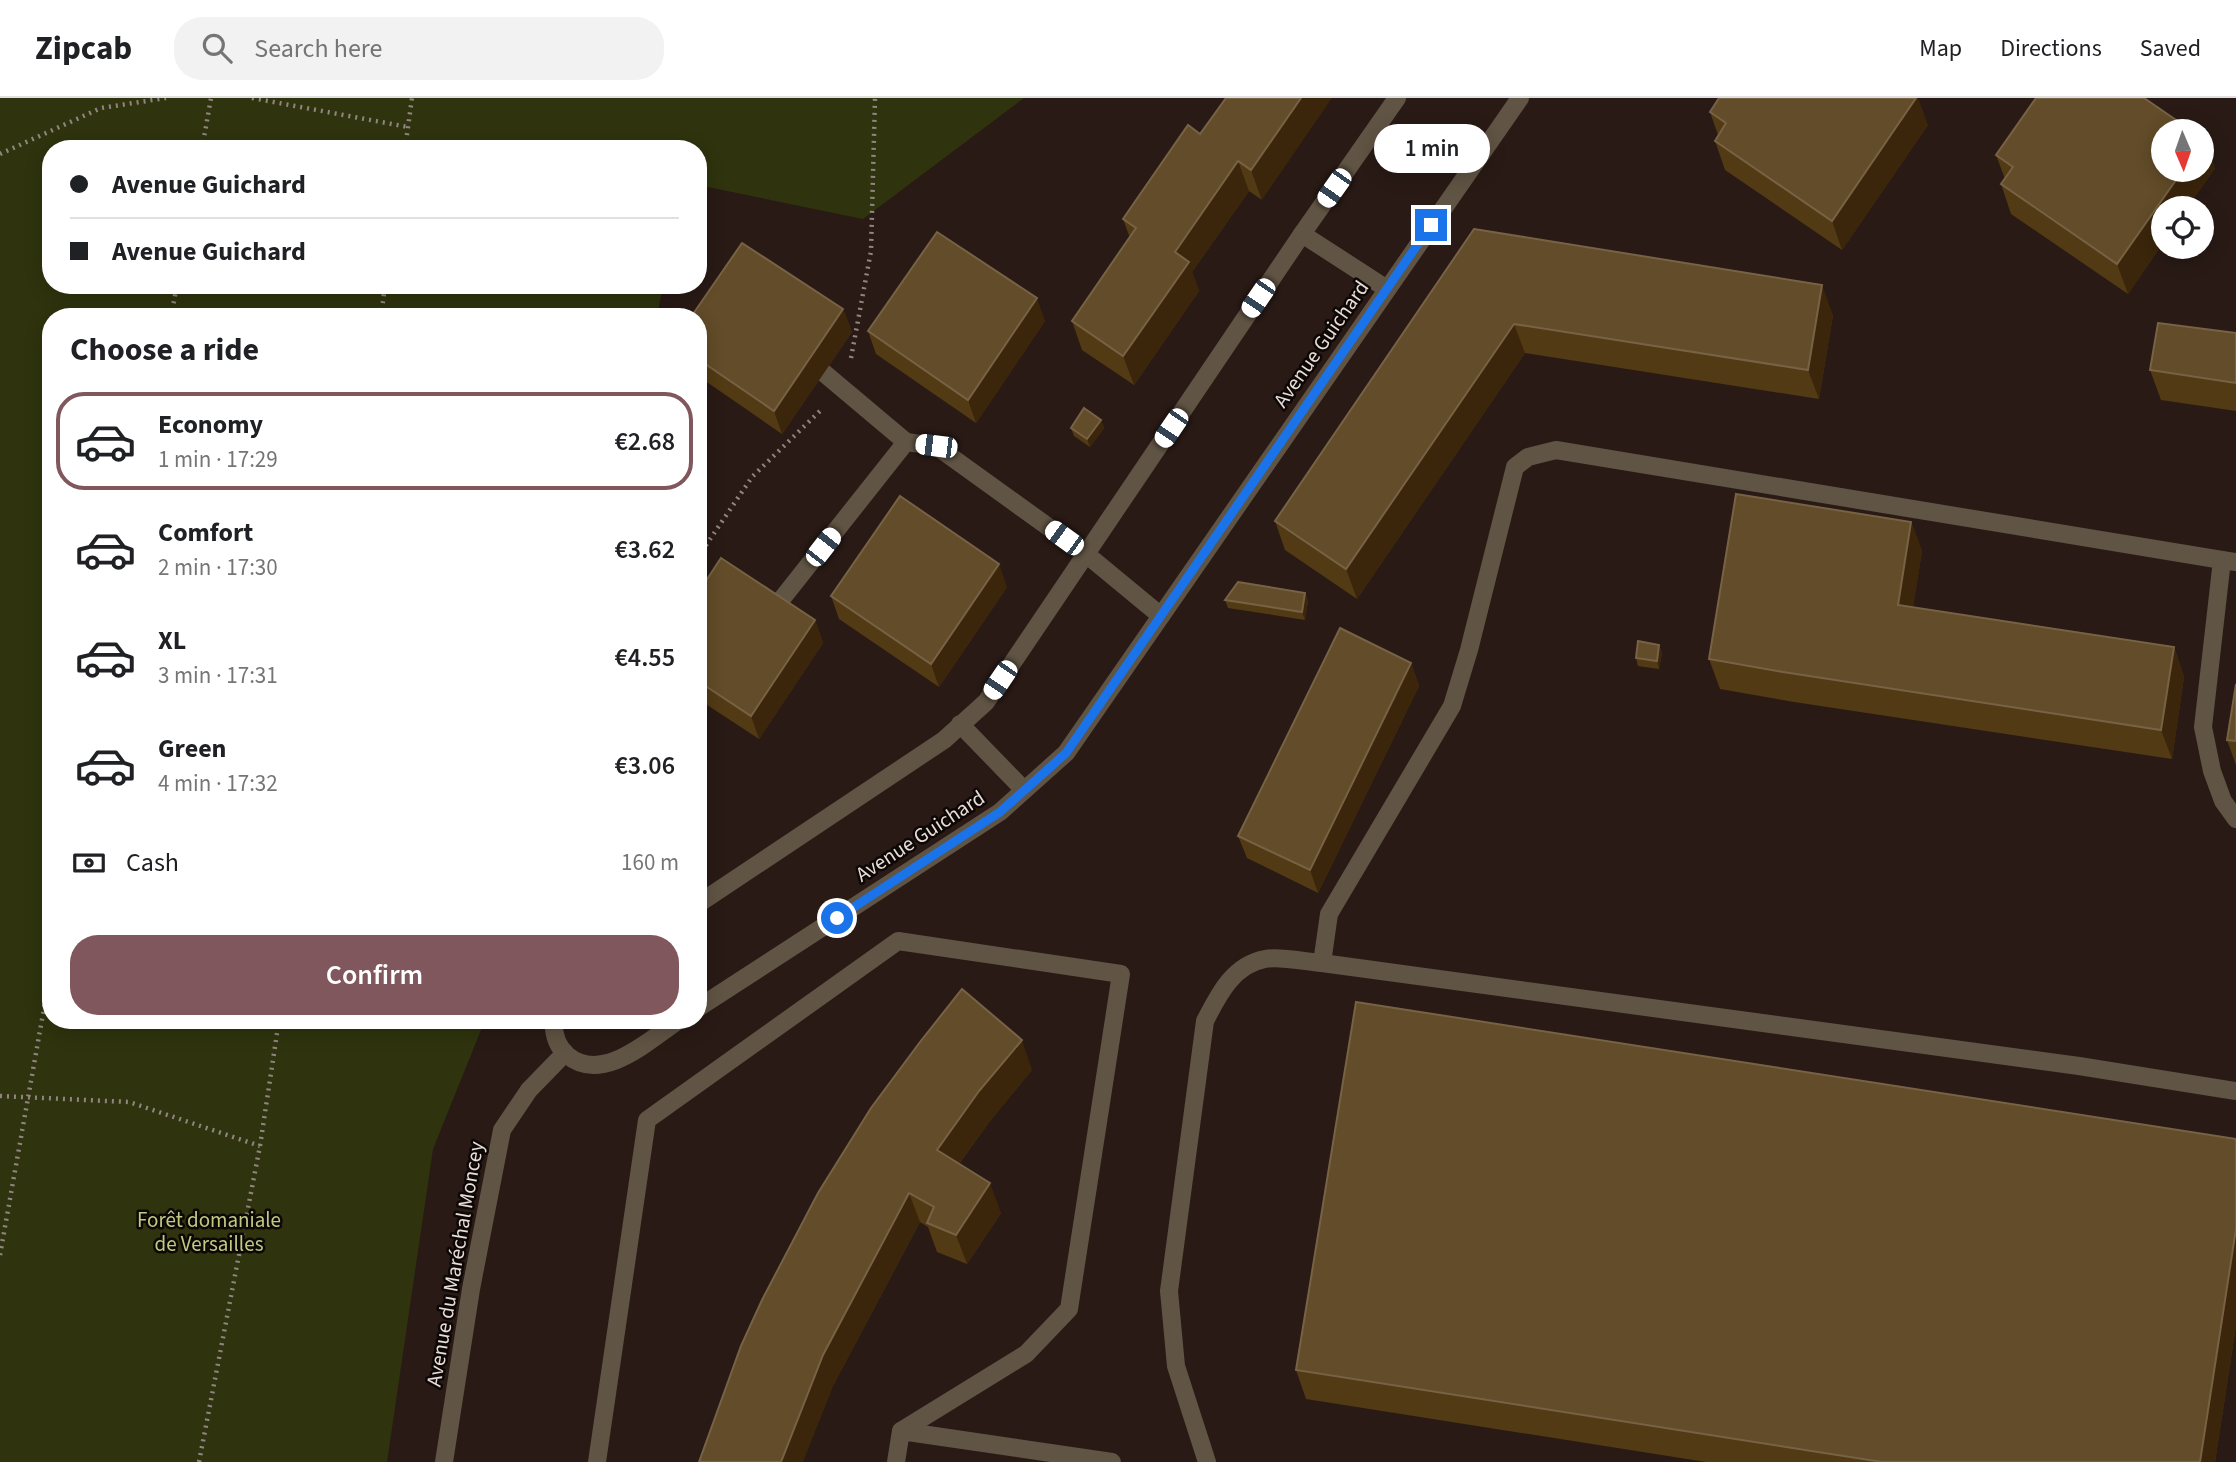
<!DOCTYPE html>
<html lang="en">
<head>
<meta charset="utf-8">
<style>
  body { margin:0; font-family:"Source Sans 3",sans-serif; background:#f2f2f2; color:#202124; height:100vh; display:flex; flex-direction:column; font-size:26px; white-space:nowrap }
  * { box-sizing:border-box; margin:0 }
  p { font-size:23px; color:#757577 }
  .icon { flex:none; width:38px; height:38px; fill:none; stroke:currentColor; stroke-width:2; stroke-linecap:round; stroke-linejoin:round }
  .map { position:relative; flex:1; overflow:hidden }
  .sheet { position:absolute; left:42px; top:210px; width:665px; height:721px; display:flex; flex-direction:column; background:#fff; border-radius:28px; box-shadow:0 4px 18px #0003 }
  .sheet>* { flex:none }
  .top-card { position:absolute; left:42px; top:42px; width:665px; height:154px; border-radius:28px; box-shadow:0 4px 18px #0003; display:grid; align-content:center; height:154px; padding:0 28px; background:#fff }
  .needle { width:46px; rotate:178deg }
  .fabs { position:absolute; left:2151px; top:21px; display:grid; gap:14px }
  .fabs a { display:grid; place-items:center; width:63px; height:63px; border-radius:50%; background:#fff; box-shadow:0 4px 18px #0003; font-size:35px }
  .end { position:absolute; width:32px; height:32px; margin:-16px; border:9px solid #1a73e8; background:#fff; box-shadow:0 0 0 4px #fff }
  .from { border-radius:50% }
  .bubble { position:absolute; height:49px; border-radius:24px; background:#fff; box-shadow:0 4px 18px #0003; font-size:23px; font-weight:600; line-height:49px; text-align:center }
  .car { position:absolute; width:21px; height:42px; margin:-21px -10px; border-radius:9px; box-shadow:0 0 5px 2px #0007; background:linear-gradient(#fff 24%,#345 0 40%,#fff 0 76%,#345 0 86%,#fff 0) }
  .top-card b { display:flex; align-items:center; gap:24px; height:66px; font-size:26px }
  .top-card b+b { border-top:2px solid #e0e0e0 }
  .top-card i { width:18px; height:18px; background:#202124 }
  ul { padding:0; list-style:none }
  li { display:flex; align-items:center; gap:21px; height:98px; margin:0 14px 10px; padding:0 14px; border:4px solid transparent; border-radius:28px }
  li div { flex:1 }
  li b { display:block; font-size:26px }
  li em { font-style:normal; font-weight:600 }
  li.current { border-color:#7f575c }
  li>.icon { width:63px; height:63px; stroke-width:1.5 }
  h2 { padding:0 28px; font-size:32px; line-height:84px }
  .pay { display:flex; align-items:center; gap:18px; height:77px; padding:0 28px; font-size:26px }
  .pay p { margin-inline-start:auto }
  .primary-button { display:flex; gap:14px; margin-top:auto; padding:14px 28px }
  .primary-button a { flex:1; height:80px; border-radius:28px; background:#7f575c; color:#fff; font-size:28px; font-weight:600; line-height:80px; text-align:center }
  header { display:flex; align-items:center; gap:42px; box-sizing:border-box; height:98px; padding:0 35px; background:#fff; border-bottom:2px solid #e0e0e0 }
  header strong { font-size:33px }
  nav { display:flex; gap:38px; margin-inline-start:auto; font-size:24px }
  .search { width:490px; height:63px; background:#f2f2f2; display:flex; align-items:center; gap:18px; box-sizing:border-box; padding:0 24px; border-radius:28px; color:#757577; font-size:26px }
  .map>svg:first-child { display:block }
</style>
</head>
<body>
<header>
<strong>Zipcab</strong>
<div class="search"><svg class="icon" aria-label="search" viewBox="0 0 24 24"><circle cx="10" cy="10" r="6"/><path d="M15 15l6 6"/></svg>Search here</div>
<nav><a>Map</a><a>Directions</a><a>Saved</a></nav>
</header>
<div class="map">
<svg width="2236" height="1364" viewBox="0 0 2236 1364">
  <rect width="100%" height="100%" fill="#291a15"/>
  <!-- green -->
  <path fill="#2f340e" d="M 0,0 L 1024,0 L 863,121 L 698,87 L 698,51 L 51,51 L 51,187 L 663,187 L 657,219 L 51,219 L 51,922 L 485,922 L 433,1051 L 387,1364 L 0,1364 Z"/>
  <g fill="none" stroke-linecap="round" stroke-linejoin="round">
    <!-- path -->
    <g stroke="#918581" stroke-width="4.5" stroke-dasharray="2 5" stroke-linecap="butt">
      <path d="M 252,0 L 408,29"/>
      <path d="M 202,51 L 211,0"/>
      <path d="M 405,51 L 412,0"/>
      <path d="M 0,56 L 101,10 L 166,0"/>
      <path d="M 171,219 L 177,187"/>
      <path d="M 381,219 L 385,187"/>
      <path d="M 851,260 L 871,153 L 875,0"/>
      <path d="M 698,459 L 752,379 L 823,310"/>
      <path d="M 0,998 L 129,1004 L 260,1048"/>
      <path d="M 0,1157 L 51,871"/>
      <path d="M 199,1364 L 260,1048 L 279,922"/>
    </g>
    <!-- lane -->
    <g stroke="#605444" stroke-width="18">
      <path d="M 824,275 L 906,344"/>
      <path d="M 2222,462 L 1556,352 L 1528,359 L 1515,369 L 1469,552 L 1452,608 L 1329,816 L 1322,865 L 2079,968 L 2236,993"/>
      <path d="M 2236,464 L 2222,462 L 2203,629 L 2212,673 L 2223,703 L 2236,721"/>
      <path d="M 773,512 L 906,344 L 936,348 L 1086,456"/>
      <path d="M 597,1364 L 647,1022 L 898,843 L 1121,876 L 1069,1211 L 1026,1256 L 901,1333"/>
      <path d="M 896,1364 L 901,1333 L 1112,1364"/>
      <path d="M 1207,1364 L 1176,1268 L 1169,1193 L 1205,923 C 1219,896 1233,867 1265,861 C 1280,858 1306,864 1322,865"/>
    </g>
    <!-- street -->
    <g stroke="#605444" stroke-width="18">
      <path d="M 1302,136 L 1387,191"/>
      <path d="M 1086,456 L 1161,518"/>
      <path d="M 960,626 L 1024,692"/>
      <path d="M 698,806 L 944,642 L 986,604 L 1302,136 L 1397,0"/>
      <path d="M 698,910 L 1000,714 L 1066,655 L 1520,0"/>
      <path d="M 554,922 C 553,935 557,948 567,957 C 602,987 649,942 679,922"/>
      <path d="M 444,1364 L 471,1191 L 502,1032 L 529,992 L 565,955"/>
    </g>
  </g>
  <!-- wall -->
  <g fill="#523a14">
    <path d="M 1226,0 L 1262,102 L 1249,93 L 1192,174 L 1199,193 L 1134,287 L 1082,252 L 1072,223 L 1130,140 L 1123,121 L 1200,36 Z"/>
    <path d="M 1710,14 L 1928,27 L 1842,152 L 1725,72 L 1715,43 L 1718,37 Z"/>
    <path d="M 2204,42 L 2215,71 L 2163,110 L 2163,145 L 2128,196 L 2011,116 L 2001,86 L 2005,81 L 1996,57 Z"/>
    <path d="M 1474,131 L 1833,217 L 1819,301 L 1525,255 L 1357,501 L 1285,452 L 1275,423 Z"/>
    <path d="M 843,211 L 852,234 L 782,336 L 698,278 L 698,219 Z"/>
    <path d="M 1045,223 L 976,325 L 876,256 L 868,233 Z"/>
    <path d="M 2236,235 L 2236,313 L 2161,302 L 2150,272 Z"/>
    <path d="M 1101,322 L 1104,330 L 1090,349 L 1074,338 L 1071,330 Z"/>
    <path d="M 1911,424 L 1922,453 L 1913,509 L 2174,549 L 2184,579 L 2172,661 L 1794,604 L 1720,591 L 1709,561 Z"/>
    <path d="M 1007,489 L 939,589 L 839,521 L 831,498 Z"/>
    <path d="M 698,495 L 815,522 L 823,545 L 759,641 L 698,601 Z"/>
    <path d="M 1305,495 L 1308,503 L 1305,522 L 1228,510 L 1225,502 Z"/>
    <path d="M 1659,547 L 1662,555 L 1659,571 L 1638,568 L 1636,560 Z"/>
    <path d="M 1411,565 L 1419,588 L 1318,795 L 1247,760 L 1238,738 Z"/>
    <path d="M 2236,586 L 2236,667 L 2227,642 Z"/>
    <path d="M 1032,972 L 990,1023 L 959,1066 L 1001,1115 L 967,1166 L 937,1154 L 928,1129 L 920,1124 L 834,1286 L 871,1010 Z"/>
    <path d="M 2236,1228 L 2215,1364 L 1706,1364 L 1306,1301 L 1296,1272 Z"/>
  </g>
  <!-- shaded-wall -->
  <g fill="#3b260b">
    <path d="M 1301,0 L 1332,0 L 1262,102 L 1251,72 Z"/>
    <path d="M 1916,0 L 1918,0 L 1928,27 L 1842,152 L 1832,123 Z"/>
    <path d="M 2204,42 L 2215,71 L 2187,110 L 2163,110 L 2163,145 L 2128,196 L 2117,166 L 2183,72 L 2202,72 L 2202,45 Z"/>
    <path d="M 1238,63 L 1249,93 L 1192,174 L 1199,193 L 1134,287 L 1123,258 L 1175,154 Z"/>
    <path d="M 1822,187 L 1833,217 L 1819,301 L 1808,272 Z"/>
    <path d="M 1037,200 L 1045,223 L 976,325 L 968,302 Z"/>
    <path d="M 843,211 L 852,234 L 782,336 L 774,313 Z"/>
    <path d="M 1514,226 L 1525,255 L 1357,501 L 1346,471 Z"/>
    <path d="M 1101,322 L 1104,330 L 1090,349 L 1087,341 Z"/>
    <path d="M 1911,424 L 1922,453 L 1909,536 L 1898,507 Z"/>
    <path d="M 999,466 L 1007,489 L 939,589 L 931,566 Z"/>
    <path d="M 1305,495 L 1308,503 L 1305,522 L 1302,514 Z"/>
    <path d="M 815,522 L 823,545 L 759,641 L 751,618 Z"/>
    <path d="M 1659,547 L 1662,555 L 1659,571 L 1657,563 Z"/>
    <path d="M 2174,549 L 2184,579 L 2172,661 L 2161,632 Z"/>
    <path d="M 1411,565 L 1419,588 L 1318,795 L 1310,772 Z"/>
    <path d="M 1022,942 L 1032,972 L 990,1023 L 947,1082 L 937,1052 L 979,993 Z"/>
    <path d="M 990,1085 L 1001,1115 L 967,1166 L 956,1137 Z"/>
    <path d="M 909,1095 L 920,1124 L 834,1286 L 803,1364 L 781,1364 L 823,1257 Z"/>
    <path d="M 2236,1131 L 2236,1228 L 2215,1364 L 2200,1364 Z"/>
  </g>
  <!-- building -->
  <g fill="#624c29" stroke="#776245" stroke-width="2">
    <path d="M 1226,0 L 1301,0 L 1251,72 L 1238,63 L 1175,154 L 1189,164 L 1123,258 L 1072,223 L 1136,130 L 1123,121 L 1188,27 L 1200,36 Z"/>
    <path d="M 1719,0 L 1916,0 L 1832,123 L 1715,43 L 1726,25 L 1710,14 Z"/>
    <path d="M 2036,0 L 2144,0 L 2192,33 L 2163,33 L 2163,72 L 2183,72 L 2117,166 L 2001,86 L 2013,69 L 1996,57 Z"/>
    <path d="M 1474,131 L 1822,187 L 1808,272 L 1514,226 L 1346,471 L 1275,423 Z"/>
    <path d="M 937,134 L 1037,200 L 968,302 L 868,233 Z"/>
    <path d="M 742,145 L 843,211 L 774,313 L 698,261 L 698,219 L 691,219 Z"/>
    <path d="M 2158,225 L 2236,235 L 2236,285 L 2150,272 Z"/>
    <path d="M 1084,310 L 1101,322 L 1087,341 L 1071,330 Z"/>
    <path d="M 1736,396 L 1911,424 L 1898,507 L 2174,549 L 2161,632 L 1783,574 L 1709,561 Z"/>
    <path d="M 900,398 L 999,466 L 931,566 L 831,498 Z"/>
    <path d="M 721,460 L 815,522 L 751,618 L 698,583 L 698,495 Z"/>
    <path d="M 1238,484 L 1305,495 L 1302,514 L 1225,502 Z"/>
    <path d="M 1340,530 L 1411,565 L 1310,772 L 1238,738 Z"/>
    <path d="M 1638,543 L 1659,547 L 1657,563 L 1636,560 Z"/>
    <path d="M 2236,586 L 2236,643 L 2227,642 Z"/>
    <path d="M 962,891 L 1022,942 L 979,993 L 937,1052 L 990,1085 L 956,1137 L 927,1125 L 934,1109 L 909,1095 L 823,1257 L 781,1364 L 699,1364 L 741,1248 L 762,1202 L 818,1095 L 871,1010 L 920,944 Z"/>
    <path d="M 1356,904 L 2236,1041 L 2236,1131 L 2200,1364 L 1882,1364 L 1296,1272 Z"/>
  </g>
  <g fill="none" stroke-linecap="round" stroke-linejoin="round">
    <!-- route -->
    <path stroke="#1a73e8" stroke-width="9" d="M 837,820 L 1000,714 L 1066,655 L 1431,127"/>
  </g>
  <g text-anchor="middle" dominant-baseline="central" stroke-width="5" stroke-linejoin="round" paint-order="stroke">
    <!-- street labels -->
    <g font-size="21" fill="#e7ddd9" stroke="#0d0705">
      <text transform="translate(1321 246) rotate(-55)">Avenue Guichard</text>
      <text transform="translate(920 738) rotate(-33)">Avenue Guichard</text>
      <text transform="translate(455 1166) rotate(-80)">Avenue du Maréchal Moncey</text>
    </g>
    <!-- park labels -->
    <g font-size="21" fill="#bfca82" stroke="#0d0705">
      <text x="209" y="1122">Forêt domaniale<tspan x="209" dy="24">de Versailles</tspan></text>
    </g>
  </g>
</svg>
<div class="fabs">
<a><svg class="needle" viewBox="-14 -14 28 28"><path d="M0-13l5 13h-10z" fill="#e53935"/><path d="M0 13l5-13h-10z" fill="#757577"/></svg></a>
<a><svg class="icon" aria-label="locate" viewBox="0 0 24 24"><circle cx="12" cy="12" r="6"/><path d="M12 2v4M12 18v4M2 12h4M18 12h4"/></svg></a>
</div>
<i class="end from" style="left:837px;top:820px"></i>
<i class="end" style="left:1431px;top:127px"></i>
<div class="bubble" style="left:1374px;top:26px;width:116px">1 min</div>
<i class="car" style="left:1334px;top:90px;rotate:215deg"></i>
<i class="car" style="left:1258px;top:200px;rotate:214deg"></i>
<i class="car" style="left:1171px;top:330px;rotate:214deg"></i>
<i class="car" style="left:936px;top:348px;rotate:277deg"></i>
<i class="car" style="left:1064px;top:440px;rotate:306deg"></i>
<i class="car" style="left:823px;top:449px;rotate:38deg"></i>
<i class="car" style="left:1000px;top:582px;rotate:214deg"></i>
<div class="top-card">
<b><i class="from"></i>Avenue Guichard</b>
<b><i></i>Avenue Guichard</b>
</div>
<section class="sheet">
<h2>Choose a ride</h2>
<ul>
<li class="current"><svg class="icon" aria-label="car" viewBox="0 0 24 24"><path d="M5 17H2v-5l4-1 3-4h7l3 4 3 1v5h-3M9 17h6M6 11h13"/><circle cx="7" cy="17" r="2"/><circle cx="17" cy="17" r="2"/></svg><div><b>Economy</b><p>1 min · 17:29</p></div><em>€2.68</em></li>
<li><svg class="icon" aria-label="car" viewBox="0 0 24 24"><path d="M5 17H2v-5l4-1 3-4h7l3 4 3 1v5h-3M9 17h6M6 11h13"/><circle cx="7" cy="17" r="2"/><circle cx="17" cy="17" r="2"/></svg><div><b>Comfort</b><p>2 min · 17:30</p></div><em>€3.62</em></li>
<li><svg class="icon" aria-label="car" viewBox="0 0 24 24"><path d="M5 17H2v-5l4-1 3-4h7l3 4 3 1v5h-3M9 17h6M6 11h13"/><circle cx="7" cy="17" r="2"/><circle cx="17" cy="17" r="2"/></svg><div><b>XL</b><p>3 min · 17:31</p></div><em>€4.55</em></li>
<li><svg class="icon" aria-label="car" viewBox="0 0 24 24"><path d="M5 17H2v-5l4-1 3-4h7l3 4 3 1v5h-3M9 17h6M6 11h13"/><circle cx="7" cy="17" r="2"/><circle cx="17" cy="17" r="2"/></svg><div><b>Green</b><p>4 min · 17:32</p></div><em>€3.06</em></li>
</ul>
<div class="pay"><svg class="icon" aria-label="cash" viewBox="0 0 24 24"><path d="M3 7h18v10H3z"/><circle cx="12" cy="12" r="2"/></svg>Cash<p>160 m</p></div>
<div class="primary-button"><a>Confirm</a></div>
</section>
</div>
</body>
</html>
